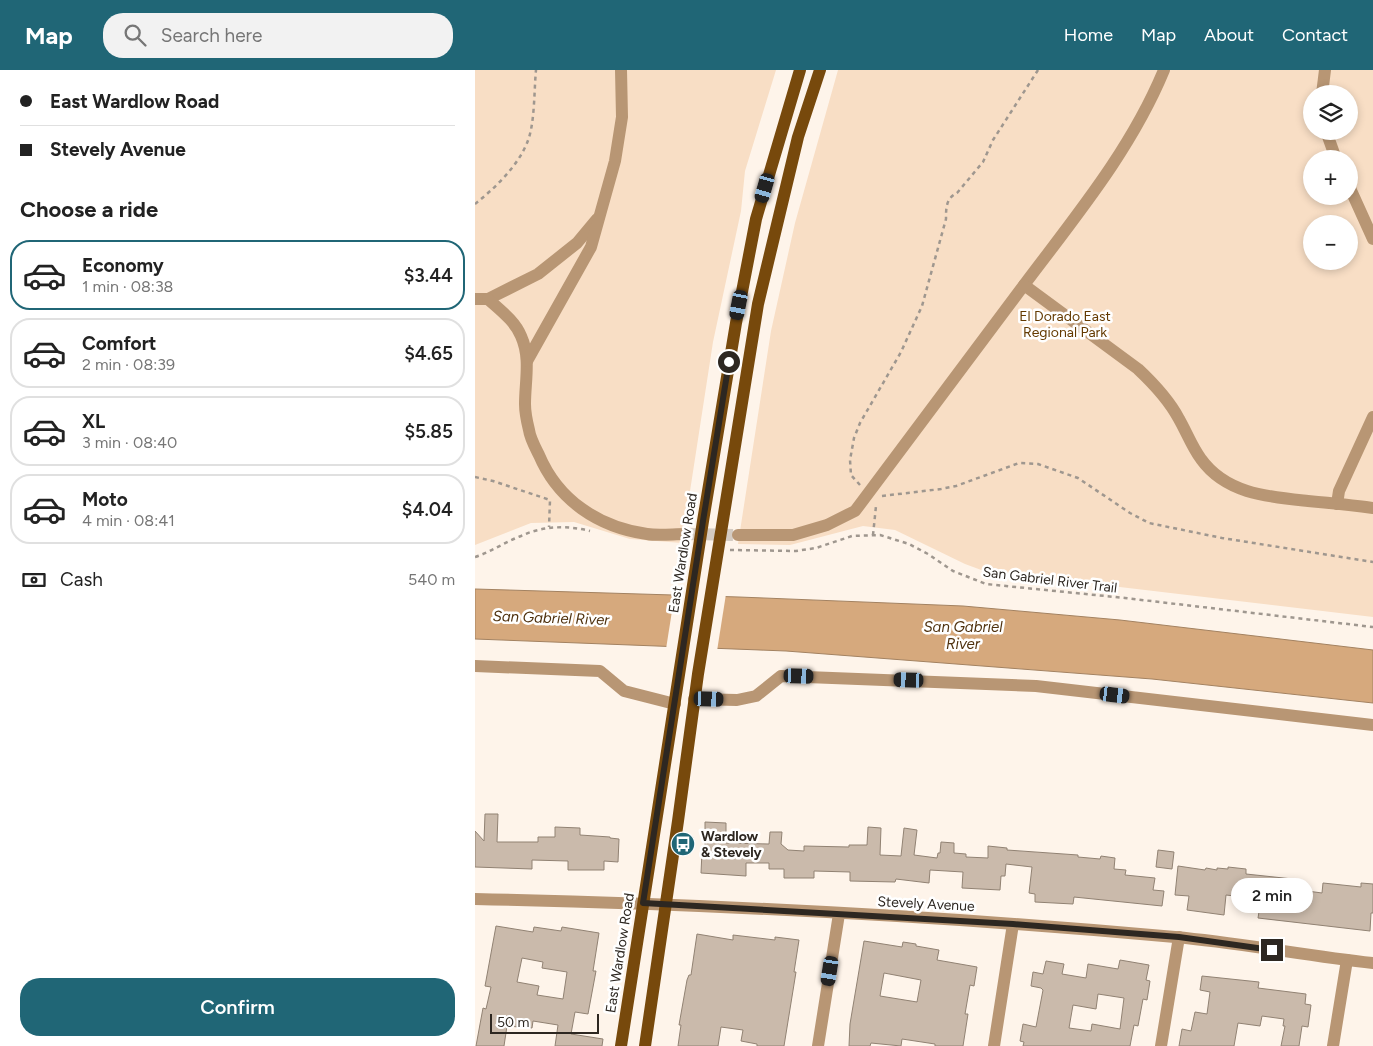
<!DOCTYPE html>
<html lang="en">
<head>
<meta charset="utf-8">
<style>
  body { margin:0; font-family:Figtree,sans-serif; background:#f2f2f2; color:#222; height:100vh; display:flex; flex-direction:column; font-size:19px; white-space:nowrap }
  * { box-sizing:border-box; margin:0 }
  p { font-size:16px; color:#767676 }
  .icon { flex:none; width:28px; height:28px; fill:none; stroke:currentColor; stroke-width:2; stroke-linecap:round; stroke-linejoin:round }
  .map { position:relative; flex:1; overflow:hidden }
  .details { display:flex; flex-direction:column; background:#fff; width:475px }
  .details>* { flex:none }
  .hud { display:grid; align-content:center; height:110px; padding:0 20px; background:#fff }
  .buttons { position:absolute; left:828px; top:15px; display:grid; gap:10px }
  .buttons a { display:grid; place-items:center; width:55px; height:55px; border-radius:50%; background:#fff; box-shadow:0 2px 8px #0003; font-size:25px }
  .scale { position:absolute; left:15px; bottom:12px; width:109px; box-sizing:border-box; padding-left:5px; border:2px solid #2d2721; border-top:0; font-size:14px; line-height:18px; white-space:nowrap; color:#2d2721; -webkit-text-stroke:4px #fff; paint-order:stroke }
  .end { position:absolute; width:22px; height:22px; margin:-11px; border:6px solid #2d2721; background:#fff; box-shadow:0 0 0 2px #fff }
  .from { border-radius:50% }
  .bubble { position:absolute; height:35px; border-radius:18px; background:#fff; box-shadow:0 2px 8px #0003; font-size:16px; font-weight:600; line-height:35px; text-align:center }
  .car { position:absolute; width:15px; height:30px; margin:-15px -8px; border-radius:6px; box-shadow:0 0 4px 1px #0007; background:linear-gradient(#222 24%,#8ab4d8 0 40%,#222 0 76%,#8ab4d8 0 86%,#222 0) }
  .hud b { display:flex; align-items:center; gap:18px; height:48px; font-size:19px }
  .hud b+b { border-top:1px solid #e0e0e0 }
  .hud i { width:12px; height:12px; background:#222 }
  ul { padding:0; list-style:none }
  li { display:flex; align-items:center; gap:15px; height:70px; margin:0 10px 8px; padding:0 10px; border:2px solid #e0e0e0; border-radius:20px }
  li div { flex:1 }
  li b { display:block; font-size:19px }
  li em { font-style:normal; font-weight:600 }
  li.current { border-color:#206676 }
  li>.icon { width:45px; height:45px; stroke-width:1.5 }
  h2 { padding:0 20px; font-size:22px; line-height:60px }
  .pay { display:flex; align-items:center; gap:12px; height:55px; padding:0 20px; font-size:19px }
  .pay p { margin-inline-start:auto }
  .primary-button { display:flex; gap:10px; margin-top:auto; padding:10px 20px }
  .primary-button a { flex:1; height:58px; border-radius:20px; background:#206676; color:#fff; font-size:20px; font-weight:600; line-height:58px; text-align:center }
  header { display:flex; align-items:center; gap:30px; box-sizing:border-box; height:70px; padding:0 25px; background:#206676; color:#fff }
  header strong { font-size:24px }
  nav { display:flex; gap:28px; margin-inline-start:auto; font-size:18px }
  .search { width:350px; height:45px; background:#f2f2f2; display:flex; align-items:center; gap:12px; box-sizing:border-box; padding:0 18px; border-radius:20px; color:#767676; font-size:19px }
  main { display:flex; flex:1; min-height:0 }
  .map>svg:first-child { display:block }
</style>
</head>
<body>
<header>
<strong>Map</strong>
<div class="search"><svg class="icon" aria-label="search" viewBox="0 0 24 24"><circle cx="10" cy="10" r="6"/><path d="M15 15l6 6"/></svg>Search here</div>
<nav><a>Home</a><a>Map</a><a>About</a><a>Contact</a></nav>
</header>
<main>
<section class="details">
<div class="hud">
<b><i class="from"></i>East Wardlow Road</b>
<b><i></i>Stevely Avenue</b>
</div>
<h2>Choose a ride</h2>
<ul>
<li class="current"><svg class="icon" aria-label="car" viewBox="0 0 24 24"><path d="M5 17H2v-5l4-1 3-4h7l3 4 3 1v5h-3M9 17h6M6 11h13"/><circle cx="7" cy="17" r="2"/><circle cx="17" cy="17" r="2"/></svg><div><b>Economy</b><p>1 min · 08:38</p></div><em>$3.44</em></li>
<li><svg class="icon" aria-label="car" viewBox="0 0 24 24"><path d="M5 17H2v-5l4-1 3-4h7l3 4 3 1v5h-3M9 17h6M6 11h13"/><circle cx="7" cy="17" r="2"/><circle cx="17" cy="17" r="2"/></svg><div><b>Comfort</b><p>2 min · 08:39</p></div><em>$4.65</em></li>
<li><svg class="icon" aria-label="car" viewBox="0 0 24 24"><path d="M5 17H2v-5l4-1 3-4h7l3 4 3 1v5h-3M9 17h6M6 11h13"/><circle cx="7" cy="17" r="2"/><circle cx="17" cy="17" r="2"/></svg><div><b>XL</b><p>3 min · 08:40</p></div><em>$5.85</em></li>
<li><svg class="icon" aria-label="car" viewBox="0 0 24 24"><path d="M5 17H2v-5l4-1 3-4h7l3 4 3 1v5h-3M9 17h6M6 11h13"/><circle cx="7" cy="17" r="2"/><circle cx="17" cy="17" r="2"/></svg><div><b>Moto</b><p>4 min · 08:41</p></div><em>$4.04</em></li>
</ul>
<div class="pay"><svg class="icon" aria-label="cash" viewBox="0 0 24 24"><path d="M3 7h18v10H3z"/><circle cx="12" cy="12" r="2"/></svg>Cash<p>540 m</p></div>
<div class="primary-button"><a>Confirm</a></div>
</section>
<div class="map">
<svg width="898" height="976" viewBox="0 0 898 976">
  <rect width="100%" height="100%" fill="#fef4ea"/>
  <!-- green -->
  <g fill="#f8dec5" fill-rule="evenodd">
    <path d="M 0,0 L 301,0 L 270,101 L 266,141 L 238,272 L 207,473 L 155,469 L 99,452 L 56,453 L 0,475 Z"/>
    <path d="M 363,0 L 898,0 L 898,547 L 509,501 L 490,494 L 420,460 L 388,456 L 315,475 L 263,474 L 296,261 L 320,153 ZM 836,24 L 874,24 L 874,61 L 836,61 ZM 836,89 L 874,89 L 874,126 L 836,126 ZM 836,154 L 874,154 L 874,191 L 836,191 Z"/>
  </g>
  <!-- water -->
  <path fill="#d6a97d" stroke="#a38261" d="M 0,519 L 264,527 L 488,536 L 645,550 L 898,580 L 898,633 L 677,609 L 311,581 L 0,569 Z"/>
  <!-- pier -->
  <path fill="#fef4ea" d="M 200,522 L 251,524 L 242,581 L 191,579 Z"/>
  <!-- building -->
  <g fill="#cabaab" stroke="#918273" fill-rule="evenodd">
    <path d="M 10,744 L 23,744 L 22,772 L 63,772 L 63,767 L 80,767 L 80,757 L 105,758 L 105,765 L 135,767 L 135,768 L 144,769 L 143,792 L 129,791 L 129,800 L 93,800 L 93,791 L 57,790 L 57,799 L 0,797 L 0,761 L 9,771 Z"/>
    <path d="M 230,752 L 251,753 L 251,773 L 294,774 L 295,762 L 307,762 L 306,774 L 313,780 L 329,781 L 329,776 L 374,777 L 374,775 L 392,775 L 393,757 L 406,758 L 405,785 L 426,786 L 429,758 L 442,760 L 439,785 L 462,788 L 463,783 L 465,783 L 466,772 L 479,773 L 479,783 L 491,784 L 491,787 L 513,788 L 513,776 L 532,778 L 532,780 L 603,785 L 603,787 L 625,789 L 626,786 L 640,788 L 639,799 L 651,800 L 650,805 L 680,808 L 678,820 L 689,821 L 687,836 L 599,827 L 598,834 L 560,832 L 560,824 L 554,823 L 557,797 L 531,794 L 530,806 L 526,806 L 525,820 L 487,818 L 488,802 L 455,800 L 454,813 L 421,809 L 420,812 L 375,811 L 375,802 L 339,801 L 339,808 L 309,808 L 309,799 L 294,799 L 294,793 L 271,793 L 271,806 L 226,803 L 227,781 L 230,781 Z"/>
    <path d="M 683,780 L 699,782 L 697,799 L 681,797 Z"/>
    <path d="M 703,796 L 730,800 L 731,798 L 742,800 L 742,798 L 753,799 L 753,797 L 771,799 L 771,804 L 827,810 L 825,820 L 847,823 L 848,813 L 886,817 L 886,813 L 898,814 L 898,843 L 896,843 L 895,861 L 783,848 L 786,829 L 751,825 L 749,845 L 712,840 L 714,826 L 700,825 Z"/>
    <path d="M 21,856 L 58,862 L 59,857 L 86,861 L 87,857 L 124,863 L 118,901 L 121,901 L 113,944 L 100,942 L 96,964 L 128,969 L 127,976 L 80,976 L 83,955 L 58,951 L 57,958 L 32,956 L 29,976 L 1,976 L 8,938 L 11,939 L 16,917 L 10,916 ZM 47,888 L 68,892 L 67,898 L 92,902 L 88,929 L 62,925 L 64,916 L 42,912 Z"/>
    <path d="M 222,864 L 258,870 L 258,865 L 300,870 L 300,867 L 324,870 L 319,902 L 321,902 L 309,976 L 282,976 L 282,974 L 266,971 L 268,960 L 246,957 L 243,976 L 203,976 L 206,955 L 204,955 L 212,910 L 214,905 L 216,905 Z"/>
    <path d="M 389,871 L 427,877 L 428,872 L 441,874 L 441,876 L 464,880 L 462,890 L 502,897 L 499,916 L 495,915 L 490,944 L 493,944 L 488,976 L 460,976 L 460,974 L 427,969 L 426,976 L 396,973 L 395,976 L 374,976 L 375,954 ZM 409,903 L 446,910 L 442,932 L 405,926 Z"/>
    <path d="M 645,890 L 674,895 L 671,910 L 675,911 L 672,930 L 668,929 L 663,956 L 659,955 L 655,976 L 548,976 L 549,972 L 545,971 L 548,954 L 561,957 L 568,920 L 566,918 L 556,916 L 558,902 L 568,904 L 571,891 L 589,894 L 587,904 L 611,908 L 613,894 L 643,899 ZM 623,924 L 649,928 L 645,959 L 617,954 L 616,961 L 594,958 L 598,935 L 621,939 Z"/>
    <path d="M 727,906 L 784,912 L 783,918 L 831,924 L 830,934 L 836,935 L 833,957 L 827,956 L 824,976 L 806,976 L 810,956 L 808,956 L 809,949 L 787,946 L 785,956 L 763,953 L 759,976 L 704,976 L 707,959 L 716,961 L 720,942 L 732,944 L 735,922 L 725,920 Z"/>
  </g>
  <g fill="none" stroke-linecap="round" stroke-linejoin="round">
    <!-- minor-tunnel -->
    <path stroke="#d4cbc2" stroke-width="12" stroke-dasharray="12 6" stroke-linecap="butt" d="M 210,464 L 263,465"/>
    <!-- path -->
    <g stroke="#9f978f" stroke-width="2.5" stroke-dasharray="4 4" stroke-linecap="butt">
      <path d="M 0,134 C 20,118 42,97 52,73 C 60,55 59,20 61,0"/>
      <path d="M 0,407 L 18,411 L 75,430 L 74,457"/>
      <path d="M 385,415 L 376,405 L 375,390 L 379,368 L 385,353 L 426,282 L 447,236 L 471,149 C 471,138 471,128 482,123 L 508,92 L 518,70 L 563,0"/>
      <path d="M 407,426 L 466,419 L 481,416 L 544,393 L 563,394 L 603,408 L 655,443 L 674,453 L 747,468 L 898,492"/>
      <path d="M 398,465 L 401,436"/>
      <path d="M 255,480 L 321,481 L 341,478 L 377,466 L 405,465 L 434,474 L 453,484 L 478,501 L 511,514 L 650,528 L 898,557"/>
      <path d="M 0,487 C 16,482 30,472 46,466 C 67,456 92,455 115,461"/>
    </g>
    <!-- minor -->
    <g stroke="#b89674" stroke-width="12">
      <path d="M 847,24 L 850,0"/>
      <path d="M 851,61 L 861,89"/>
      <path d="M 874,116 L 898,169"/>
      <path d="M 549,215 C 600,147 656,80 689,0"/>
      <path d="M 0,229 L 13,229 L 63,204 L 102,173 L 122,149"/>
      <path d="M 13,229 C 25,240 40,251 46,266 C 56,288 50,311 50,334 C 50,342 52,352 54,360 C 55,368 60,377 64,385 C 83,430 123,457 172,464 C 184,466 198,464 210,464"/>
      <path d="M 52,291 L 116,177 L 140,91 L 147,47 L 146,0"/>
      <path d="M 862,434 L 864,421 L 898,347"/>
      <path d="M 263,465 L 318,465 L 352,455 L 380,441 L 549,215 L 663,299 C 679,314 694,330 704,349 C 712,363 717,377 726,389 C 751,424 794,427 833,431 C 855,433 876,435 898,438"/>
      <path d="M 0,596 L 125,601 L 149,621 L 200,634"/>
      <path d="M 219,629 L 262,630 L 281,626 L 306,606 L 561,616 L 898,655"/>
      <path d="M 0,829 C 233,834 468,846 700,867 C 767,873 832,886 898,893"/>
      <path d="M 343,976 L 364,844"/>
      <path d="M 519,976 L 538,854"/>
      <path d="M 686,976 L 704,867"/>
      <path d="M 858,976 L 872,890"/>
    </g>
    <!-- major -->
    <g stroke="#77490c" stroke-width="12">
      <path d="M 146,976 L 228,451 L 261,253 L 281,149 L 325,0"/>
      <path d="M 170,976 L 203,751 L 223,604 L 283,234 L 323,67 L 345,0"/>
    </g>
  </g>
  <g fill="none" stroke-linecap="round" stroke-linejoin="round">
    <!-- route -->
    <path stroke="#2d2721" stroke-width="6" d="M 254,292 L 228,451 L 168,833 L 538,854 L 704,867 L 797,880"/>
  </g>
  <!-- icons -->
  <defs>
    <g id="bus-disc" transform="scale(1.25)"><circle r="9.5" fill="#206676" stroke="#fff"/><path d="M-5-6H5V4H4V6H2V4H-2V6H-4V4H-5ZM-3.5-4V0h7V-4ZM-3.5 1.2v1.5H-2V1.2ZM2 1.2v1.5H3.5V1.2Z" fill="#fff"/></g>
  </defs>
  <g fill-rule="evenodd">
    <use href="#bus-disc" x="208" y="774"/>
  </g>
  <g text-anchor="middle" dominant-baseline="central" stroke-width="5" stroke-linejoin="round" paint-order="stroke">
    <!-- park labels -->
    <g font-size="14" fill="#643a01" stroke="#fff">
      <text x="590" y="246">El Dorado East<tspan x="590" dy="16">Regional Park</tspan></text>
    </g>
    <!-- street labels -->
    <g font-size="14" fill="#2d2721" stroke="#fff">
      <text transform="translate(208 483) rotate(-81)">East Wardlow Road</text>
      <text transform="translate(575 510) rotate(7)">San Gabriel River Trail</text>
      <text transform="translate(451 834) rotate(3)">Stevely Avenue</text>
      <text transform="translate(145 883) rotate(-81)">East Wardlow Road</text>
    </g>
    <!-- poi labels -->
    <g font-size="14" font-weight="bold" fill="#2d2721" stroke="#fff" text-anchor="start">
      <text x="226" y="766">Wardlow<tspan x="226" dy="16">&amp; Stevely</tspan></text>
    </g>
    <!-- water labels -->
    <g font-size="15" font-style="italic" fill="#4f310e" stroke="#fff">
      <text transform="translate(76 548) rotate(2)">San Gabriel River</text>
      <text x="488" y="557">San Gabriel<tspan x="488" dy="17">River</tspan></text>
    </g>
  </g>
</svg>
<div class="buttons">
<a><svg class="icon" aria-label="layers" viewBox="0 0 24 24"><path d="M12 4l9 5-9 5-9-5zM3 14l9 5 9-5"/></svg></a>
<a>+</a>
<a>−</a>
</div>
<div class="scale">50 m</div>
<i class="end from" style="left:254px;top:292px"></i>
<i class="end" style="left:797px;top:880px"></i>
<div class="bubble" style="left:756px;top:808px;width:82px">2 min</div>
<i class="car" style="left:290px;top:118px;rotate:196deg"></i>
<i class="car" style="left:264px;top:235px;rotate:191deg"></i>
<i class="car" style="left:324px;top:606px;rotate:92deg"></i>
<i class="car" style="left:434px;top:610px;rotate:272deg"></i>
<i class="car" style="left:640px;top:625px;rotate:97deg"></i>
<i class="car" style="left:234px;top:629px;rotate:92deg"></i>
<i class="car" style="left:355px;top:901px;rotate:189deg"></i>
</div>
</main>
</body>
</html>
